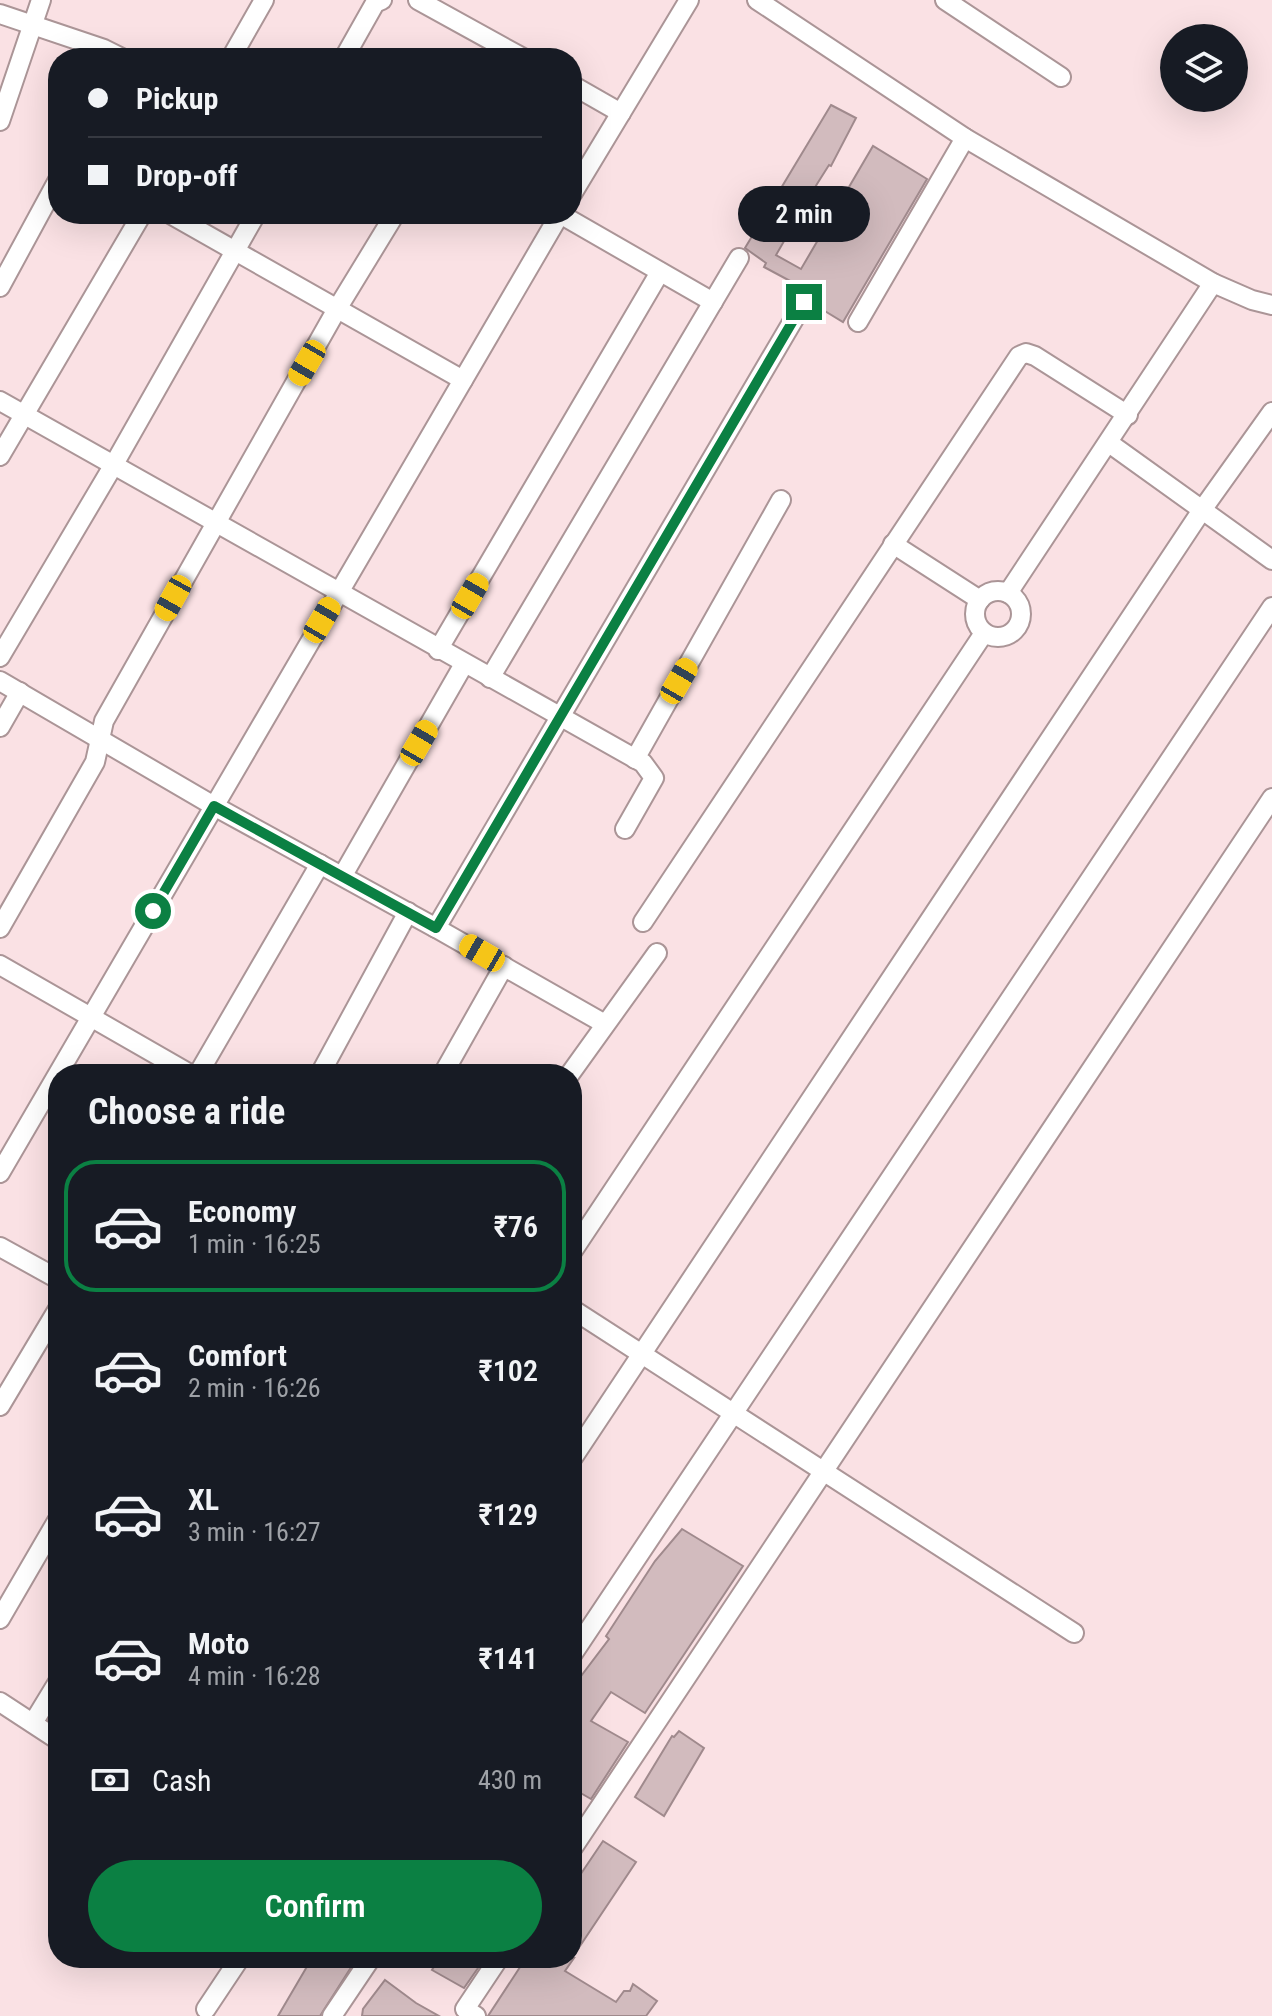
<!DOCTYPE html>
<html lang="en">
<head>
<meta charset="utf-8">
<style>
  body { margin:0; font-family:"Roboto Condensed",sans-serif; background:#20242c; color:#f1f3f6; height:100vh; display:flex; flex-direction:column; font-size:30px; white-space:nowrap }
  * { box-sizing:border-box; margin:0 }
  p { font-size:26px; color:#9ea1a6 }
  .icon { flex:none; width:44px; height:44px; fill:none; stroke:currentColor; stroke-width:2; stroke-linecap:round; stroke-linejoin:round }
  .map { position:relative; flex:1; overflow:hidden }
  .sheet { position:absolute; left:48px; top:1064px; width:534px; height:904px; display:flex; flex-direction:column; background:#171b24; border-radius:32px; box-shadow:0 8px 32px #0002 }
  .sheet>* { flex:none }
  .hud { position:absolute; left:48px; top:48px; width:534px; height:176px; border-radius:32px; box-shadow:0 8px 32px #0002; display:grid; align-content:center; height:176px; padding:0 40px; background:#171b24 }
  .tools { position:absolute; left:1160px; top:24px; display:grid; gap:16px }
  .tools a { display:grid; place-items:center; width:88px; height:88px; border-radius:50%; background:#171b24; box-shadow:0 8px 32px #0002; font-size:40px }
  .end { position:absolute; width:36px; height:36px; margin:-18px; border:10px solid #0b8043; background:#fff; box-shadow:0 0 0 4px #fff }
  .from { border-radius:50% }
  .bubble { position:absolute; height:56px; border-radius:28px; background:#171b24; box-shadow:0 8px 32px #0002; font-size:26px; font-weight:600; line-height:56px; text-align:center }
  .car { position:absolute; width:24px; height:48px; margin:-24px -12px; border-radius:10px; box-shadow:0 0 6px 2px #0007; background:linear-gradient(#f5c518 24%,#345 0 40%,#f5c518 0 76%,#345 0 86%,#f5c518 0) }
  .hud b { display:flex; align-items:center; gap:28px; height:76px; font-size:30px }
  .hud b+b { border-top:2px solid #363941 }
  .hud i { width:20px; height:20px; background:#f1f3f6 }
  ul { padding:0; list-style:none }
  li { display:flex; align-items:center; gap:24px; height:132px; margin:0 16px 12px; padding:0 24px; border:4px solid transparent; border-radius:32px }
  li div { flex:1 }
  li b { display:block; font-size:30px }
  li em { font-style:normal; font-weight:600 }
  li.current { border-color:#0b8043 }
  li>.icon { width:72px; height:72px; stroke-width:1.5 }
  h2 { padding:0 40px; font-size:36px; line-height:96px }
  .pay { display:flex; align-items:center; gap:20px; height:88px; padding:0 40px; font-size:30px }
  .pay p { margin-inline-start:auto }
  .button { display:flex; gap:16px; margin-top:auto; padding:16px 40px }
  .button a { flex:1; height:92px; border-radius:48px; background:#0b8043; color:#fff; font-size:32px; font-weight:600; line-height:92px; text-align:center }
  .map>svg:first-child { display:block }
</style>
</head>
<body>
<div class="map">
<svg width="1272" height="2016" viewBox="0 0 1272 2016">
  <rect width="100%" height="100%" fill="#fae1e4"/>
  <!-- building -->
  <g fill="#d2bbbe" stroke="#a08a8d" stroke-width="2">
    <path d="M 831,105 L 856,118 L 831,166 L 829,165 L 817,184 L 776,255 L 801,269 L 873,146 L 927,179 L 843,322 L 815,305 L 815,297 L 809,291 L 796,294 L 788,289 L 792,282 L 764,267 L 766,263 L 745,248 Z"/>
    <path d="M 682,1529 L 743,1566 L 645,1713 L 611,1692 L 591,1721 L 628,1742 L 591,1799 L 572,1788 L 572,1688 L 609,1639 L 606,1636 L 655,1561 Z"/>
    <path d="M 679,1731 L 704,1748 L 664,1816 L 635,1797 L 672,1736 L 674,1737 Z"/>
    <path d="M 603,1841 L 636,1862 L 572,1958 L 572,1887 Z"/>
    <path d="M 312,1958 L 357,1958 L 320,2016 L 278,2016 Z"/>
    <path d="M 439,1958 L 485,1958 L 464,1988 L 432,1970 Z"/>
    <path d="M 526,1958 L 574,1958 L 565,1971 L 616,2002 L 624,1991 L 630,1991 L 633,1984 L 657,2001 L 646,2016 L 488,2016 Z"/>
    <path d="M 385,1980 L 416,2003 L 439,2016 L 362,2016 L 363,2009 Z"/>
  </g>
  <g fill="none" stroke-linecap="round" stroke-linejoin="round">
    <!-- minor casing -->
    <g stroke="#ab9597" stroke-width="22">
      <g id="minor">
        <path d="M 418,0 L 523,58"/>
        <path d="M 757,0 L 965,138 L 1213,283 L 1252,300 L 1272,305"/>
        <path d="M 945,0 L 1061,77"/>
        <path d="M 0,14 L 104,49 L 122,58"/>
        <path d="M 231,58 L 264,0"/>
        <path d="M 344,58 L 375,3 L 382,0"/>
        <path d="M 572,85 L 621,113"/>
        <path d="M 0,121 L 41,0"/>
        <path d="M 572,194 L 689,0"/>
        <path d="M 170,214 L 463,380"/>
        <path d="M 560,214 L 713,302"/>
        <path d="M 0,287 L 58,180"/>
        <path d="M 858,322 L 965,138"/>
        <path d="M 0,401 L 643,763 L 654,778 L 625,829"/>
        <path d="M 1109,443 L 1272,560"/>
        <path d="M 0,456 L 142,214"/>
        <path d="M 893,544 L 980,600"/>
        <circle cx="998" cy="614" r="23"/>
        <path d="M 1008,593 L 1213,283"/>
        <path d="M 438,650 L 660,272"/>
        <path d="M 0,657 L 113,466 L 256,214"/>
        <path d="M 490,678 L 739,258"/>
        <path d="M 0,681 L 214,806 L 436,928 L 804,302"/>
        <path d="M 0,727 L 20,692"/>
        <path d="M 635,759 L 781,500"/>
        <path d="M 343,875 L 464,664"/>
        <path d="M 643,922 L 1019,356 L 1026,353 L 1035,356 L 1128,415"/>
        <path d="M 0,928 L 95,762 L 104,721 L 337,309 L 395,214"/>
        <path d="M 436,928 L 605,1024"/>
        <path d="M 0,965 L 190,1074"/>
        <path d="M 198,1074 L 320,864"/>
        <path d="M 320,1074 L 408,912"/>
        <path d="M 443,1074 L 504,966"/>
        <path d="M 570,1074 L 657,953"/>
        <path d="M 0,1173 L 560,214"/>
        <path d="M 0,1247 L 58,1279"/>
        <path d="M 572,1252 L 984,633"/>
        <path d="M 572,1309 L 1074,1633"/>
        <path d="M 0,1406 L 58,1309"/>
        <path d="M 572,1459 L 1202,510 L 1272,412"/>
        <path d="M 0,1619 L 57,1521"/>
        <path d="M 572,1655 L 1272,607"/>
        <path d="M 0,1702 L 58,1740"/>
        <path d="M 33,1723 L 58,1682"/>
        <path d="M 572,1849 L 1272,798"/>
        <path d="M 206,2009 L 240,1958"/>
        <path d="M 332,2016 L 371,1958"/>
        <path d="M 476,2016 L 465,2009 L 499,1958"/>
      </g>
    </g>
    <!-- minor -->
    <use href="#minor" stroke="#fff" stroke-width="18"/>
  </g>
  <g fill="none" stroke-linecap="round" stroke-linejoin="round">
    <!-- route -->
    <path stroke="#0b8043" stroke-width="10" d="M 153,911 L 214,806 L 436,928 L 804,302"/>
  </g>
</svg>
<div class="tools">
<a><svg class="icon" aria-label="layers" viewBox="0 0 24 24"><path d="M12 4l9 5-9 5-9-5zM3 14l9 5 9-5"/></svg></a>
</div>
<i class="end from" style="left:153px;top:911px"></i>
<i class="end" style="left:804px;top:302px"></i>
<div class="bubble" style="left:738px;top:186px;width:132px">2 min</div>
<i class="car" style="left:307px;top:363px;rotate:210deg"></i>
<i class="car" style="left:470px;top:596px;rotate:30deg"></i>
<i class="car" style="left:173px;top:598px;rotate:209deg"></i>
<i class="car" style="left:322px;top:620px;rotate:30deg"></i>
<i class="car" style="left:679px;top:681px;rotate:30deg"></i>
<i class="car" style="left:419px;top:743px;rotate:30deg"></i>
<i class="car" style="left:482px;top:953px;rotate:300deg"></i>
<div class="hud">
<b><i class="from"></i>Pickup</b>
<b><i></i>Drop-off</b>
</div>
<section class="sheet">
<h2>Choose a ride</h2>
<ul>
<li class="current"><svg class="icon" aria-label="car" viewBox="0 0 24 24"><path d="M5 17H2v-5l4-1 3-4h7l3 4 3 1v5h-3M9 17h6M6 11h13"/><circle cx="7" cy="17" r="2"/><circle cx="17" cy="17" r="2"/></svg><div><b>Economy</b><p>1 min · 16:25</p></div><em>₹76</em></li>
<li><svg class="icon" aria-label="car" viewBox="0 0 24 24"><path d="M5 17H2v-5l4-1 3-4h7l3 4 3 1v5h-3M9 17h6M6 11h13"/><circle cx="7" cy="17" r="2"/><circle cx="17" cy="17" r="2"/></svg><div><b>Comfort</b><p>2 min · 16:26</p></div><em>₹102</em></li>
<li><svg class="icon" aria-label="car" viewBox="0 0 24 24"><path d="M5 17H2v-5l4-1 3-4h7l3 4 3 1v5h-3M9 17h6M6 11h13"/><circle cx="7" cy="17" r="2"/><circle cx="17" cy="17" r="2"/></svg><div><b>XL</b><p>3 min · 16:27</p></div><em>₹129</em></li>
<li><svg class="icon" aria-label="car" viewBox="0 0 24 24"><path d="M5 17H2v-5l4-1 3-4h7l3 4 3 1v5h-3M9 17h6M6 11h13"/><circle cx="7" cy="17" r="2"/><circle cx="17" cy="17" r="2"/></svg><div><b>Moto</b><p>4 min · 16:28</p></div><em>₹141</em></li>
</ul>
<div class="pay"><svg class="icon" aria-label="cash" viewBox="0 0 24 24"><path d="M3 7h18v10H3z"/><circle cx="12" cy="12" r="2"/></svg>Cash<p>430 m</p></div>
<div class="button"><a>Confirm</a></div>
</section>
</div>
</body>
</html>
